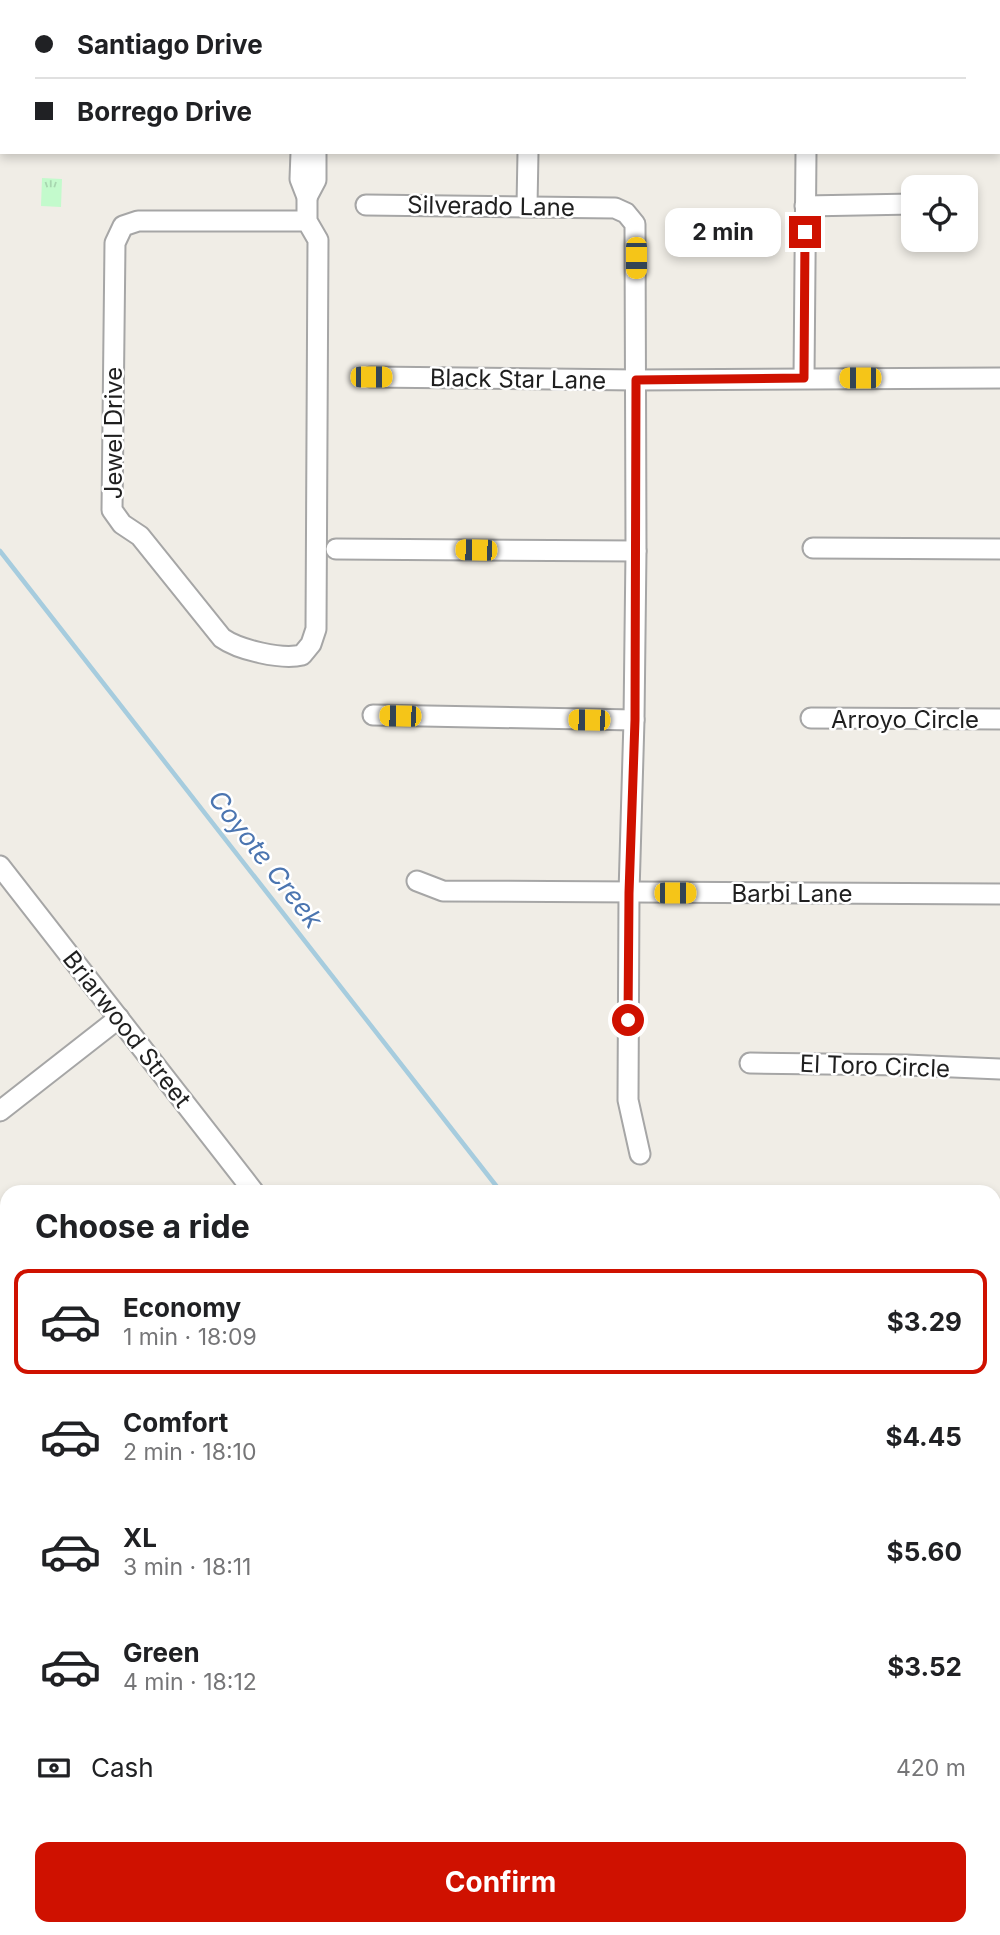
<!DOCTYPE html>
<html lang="en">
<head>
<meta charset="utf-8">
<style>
  body { margin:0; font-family:Inter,sans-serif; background:#f6f6f6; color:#202124; height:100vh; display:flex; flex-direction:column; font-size:26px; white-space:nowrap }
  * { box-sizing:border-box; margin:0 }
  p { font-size:23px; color:#757577 }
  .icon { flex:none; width:38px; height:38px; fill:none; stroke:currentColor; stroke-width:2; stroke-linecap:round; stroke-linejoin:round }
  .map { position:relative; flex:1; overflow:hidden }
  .side { position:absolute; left:0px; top:1185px; width:1001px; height:751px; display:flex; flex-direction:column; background:#fff; border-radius:21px 21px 0 0; box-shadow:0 4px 10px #0003 }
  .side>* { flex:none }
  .top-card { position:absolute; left:0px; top:0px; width:1001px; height:154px; box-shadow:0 4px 10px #0003; display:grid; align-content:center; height:154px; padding:0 35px; background:#fff }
  .buttons { position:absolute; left:901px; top:175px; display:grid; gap:14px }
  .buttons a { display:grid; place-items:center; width:77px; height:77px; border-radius:14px; background:#fff; box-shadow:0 4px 10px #0003; font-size:35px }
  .end { position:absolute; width:32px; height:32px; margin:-16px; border:9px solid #cf1100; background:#fff; box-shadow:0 0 0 4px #fff }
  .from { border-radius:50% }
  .bubble { position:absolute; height:49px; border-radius:14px; background:#fff; box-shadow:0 4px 10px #0003; font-size:23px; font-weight:700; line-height:49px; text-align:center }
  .car { position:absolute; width:21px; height:42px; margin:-21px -10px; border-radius:9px; box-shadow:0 0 5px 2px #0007; background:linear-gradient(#f5c518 24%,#345 0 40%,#f5c518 0 76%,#345 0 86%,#f5c518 0) }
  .top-card b { display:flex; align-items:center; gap:24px; height:66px; font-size:26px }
  .top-card b+b { border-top:2px solid #e0e0e0 }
  .top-card i { width:18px; height:18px; background:#202124 }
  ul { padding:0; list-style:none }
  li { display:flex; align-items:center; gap:21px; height:105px; margin:0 14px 10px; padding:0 21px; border:4px solid transparent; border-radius:14px }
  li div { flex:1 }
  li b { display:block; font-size:26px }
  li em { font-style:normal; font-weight:700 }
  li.selected { border-color:#cf1100 }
  li>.icon { width:63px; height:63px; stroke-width:1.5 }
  h2 { padding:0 35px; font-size:32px; line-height:84px }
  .pay { display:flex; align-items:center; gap:18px; height:77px; padding:0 35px; font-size:26px }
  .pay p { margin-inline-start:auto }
  .button { display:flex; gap:14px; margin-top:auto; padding:14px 35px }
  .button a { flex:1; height:80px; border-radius:14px; background:#cf1100; color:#fff; font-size:28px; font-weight:700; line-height:80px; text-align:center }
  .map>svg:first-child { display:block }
</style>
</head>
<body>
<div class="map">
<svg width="1000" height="1935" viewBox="0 0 1000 1935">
  <defs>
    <pattern id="park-tufts" width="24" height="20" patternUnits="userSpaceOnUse" patternTransform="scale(1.75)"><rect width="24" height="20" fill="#c3facc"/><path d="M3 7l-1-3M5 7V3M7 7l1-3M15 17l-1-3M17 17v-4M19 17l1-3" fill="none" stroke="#a7d6af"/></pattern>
  </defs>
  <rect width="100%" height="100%" fill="#f0ede6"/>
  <!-- park -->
  <path fill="url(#park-tufts)" d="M 42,178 L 62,179 L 61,207 L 41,206 Z"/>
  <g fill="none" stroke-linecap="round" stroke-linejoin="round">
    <!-- stream -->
    <g stroke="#a6ccde" stroke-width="4.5">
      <path d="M 0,551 L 501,1192"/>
      <path d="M 994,1821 L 1000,1829"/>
      <path d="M 993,1928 L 1000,1931"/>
    </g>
    <!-- minor casing -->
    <g stroke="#a6a6a6" stroke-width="23">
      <g id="minor">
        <path d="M 333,2 L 333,0"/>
        <path d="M 301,152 L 300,179 L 307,197 L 307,221 L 318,240 L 316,629 L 311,644 L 302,655 C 282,660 239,650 222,638 L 140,536 L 122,524 L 112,510 L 115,243 L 123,226 L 138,221 L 307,221"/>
        <path d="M 307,197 L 316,180 L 316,152"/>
        <path d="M 366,205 L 615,208 L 626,213 L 635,224 L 636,551 L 634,720 L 629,893 L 628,1100 L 640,1154"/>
        <path d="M 527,206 L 528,152"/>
        <path d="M 805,206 L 914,204"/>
        <path d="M 371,377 L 636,380 L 1000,378"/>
        <path d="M 804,378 L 806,152"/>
        <path d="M 813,548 L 1000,549"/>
        <path d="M 336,549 L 636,551"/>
        <path d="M 373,715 L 634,720"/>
        <path d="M 811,718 L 1000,719"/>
        <path d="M 0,866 L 254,1192"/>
        <path d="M 417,881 L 443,891 L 1000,894"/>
        <path d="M 750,1063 L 906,1065 L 1000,1069"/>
        <path d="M 0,1111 L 119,1018"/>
        <path d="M 994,1244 L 1000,1244"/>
        <path d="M 994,1417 L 1000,1417"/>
        <path d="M 0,1485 L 7,1485"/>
        <path d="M 0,1896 L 7,1896"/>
        <path d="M 330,1928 L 331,1935"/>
        <path d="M 858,1928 L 860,1935"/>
        <path d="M 296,1935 L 296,1928"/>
      </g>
    </g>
    <!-- major casing -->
    <g stroke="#9b7400" stroke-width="28">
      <g id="major">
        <path d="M 0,68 L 2,68"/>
        <path d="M 999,71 L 1000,71"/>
        <path d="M 0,99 L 2,99"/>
        <path d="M 999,101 L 1000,101"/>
      </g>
    </g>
    <!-- minor -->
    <use href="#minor" stroke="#fff" stroke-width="19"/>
    <!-- major -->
    <use href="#major" stroke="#fcdb9f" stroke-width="24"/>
  </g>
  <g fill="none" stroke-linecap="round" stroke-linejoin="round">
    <!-- route -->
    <path stroke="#cf1100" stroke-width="9" d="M 628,1020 L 629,893 L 635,720 L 636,380 L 804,378 L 805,232"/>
  </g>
  <g text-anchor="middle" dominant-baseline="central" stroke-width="5" stroke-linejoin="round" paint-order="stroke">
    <!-- street labels -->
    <g font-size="24" fill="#1f1f1f" stroke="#fff">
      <text transform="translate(491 206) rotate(1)">Silverado Lane</text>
      <text transform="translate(518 379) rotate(1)">Black Star Lane</text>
      <text transform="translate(113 433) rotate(-90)">Jewel Drive</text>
      <text x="905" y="719">Arroyo Circle</text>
      <text x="792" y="893">Barbi Lane</text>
      <text transform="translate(127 1029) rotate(52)">Briarwood Street</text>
      <text transform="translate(875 1066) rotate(2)">El Toro Circle</text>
    </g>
    <!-- water labels -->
    <g font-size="26" font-style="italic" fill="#4b75b0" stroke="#fff">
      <text transform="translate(266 859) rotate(52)">Coyote Creek</text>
    </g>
  </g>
</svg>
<div class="buttons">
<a><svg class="icon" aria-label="locate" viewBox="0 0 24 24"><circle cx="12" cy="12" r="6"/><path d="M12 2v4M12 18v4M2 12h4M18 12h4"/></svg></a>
</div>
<i class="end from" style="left:628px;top:1020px"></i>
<i class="end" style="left:805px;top:232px"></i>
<div class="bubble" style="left:665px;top:208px;width:116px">2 min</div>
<i class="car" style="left:636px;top:258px;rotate:180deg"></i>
<i class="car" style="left:371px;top:377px;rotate:90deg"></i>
<i class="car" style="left:860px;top:378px;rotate:270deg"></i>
<i class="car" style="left:476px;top:550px;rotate:271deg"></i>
<i class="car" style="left:400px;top:716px;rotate:271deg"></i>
<i class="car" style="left:589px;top:720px;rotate:271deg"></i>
<i class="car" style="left:675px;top:893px;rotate:90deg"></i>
<div class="top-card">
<b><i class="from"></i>Santiago Drive</b>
<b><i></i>Borrego Drive</b>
</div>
<section class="side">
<h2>Choose a ride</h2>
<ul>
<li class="selected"><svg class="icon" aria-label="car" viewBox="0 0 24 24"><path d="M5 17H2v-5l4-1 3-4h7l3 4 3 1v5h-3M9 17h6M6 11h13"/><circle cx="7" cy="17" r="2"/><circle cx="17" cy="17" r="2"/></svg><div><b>Economy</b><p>1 min · 18:09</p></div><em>$3.29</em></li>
<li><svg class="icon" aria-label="car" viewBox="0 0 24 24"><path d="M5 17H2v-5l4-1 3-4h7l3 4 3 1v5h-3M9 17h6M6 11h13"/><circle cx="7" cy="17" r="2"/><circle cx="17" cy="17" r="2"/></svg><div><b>Comfort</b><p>2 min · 18:10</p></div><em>$4.45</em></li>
<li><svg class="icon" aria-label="car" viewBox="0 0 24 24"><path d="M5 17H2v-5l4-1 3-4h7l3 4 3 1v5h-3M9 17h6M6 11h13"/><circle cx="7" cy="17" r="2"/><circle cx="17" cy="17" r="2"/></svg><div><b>XL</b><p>3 min · 18:11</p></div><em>$5.60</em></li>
<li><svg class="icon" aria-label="car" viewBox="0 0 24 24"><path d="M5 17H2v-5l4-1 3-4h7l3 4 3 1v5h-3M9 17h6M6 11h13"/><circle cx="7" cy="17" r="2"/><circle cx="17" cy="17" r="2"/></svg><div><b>Green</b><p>4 min · 18:12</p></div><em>$3.52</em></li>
</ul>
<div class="pay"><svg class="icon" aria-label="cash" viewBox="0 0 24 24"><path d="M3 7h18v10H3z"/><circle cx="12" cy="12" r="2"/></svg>Cash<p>420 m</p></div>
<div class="button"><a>Confirm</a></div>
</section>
</div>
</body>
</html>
